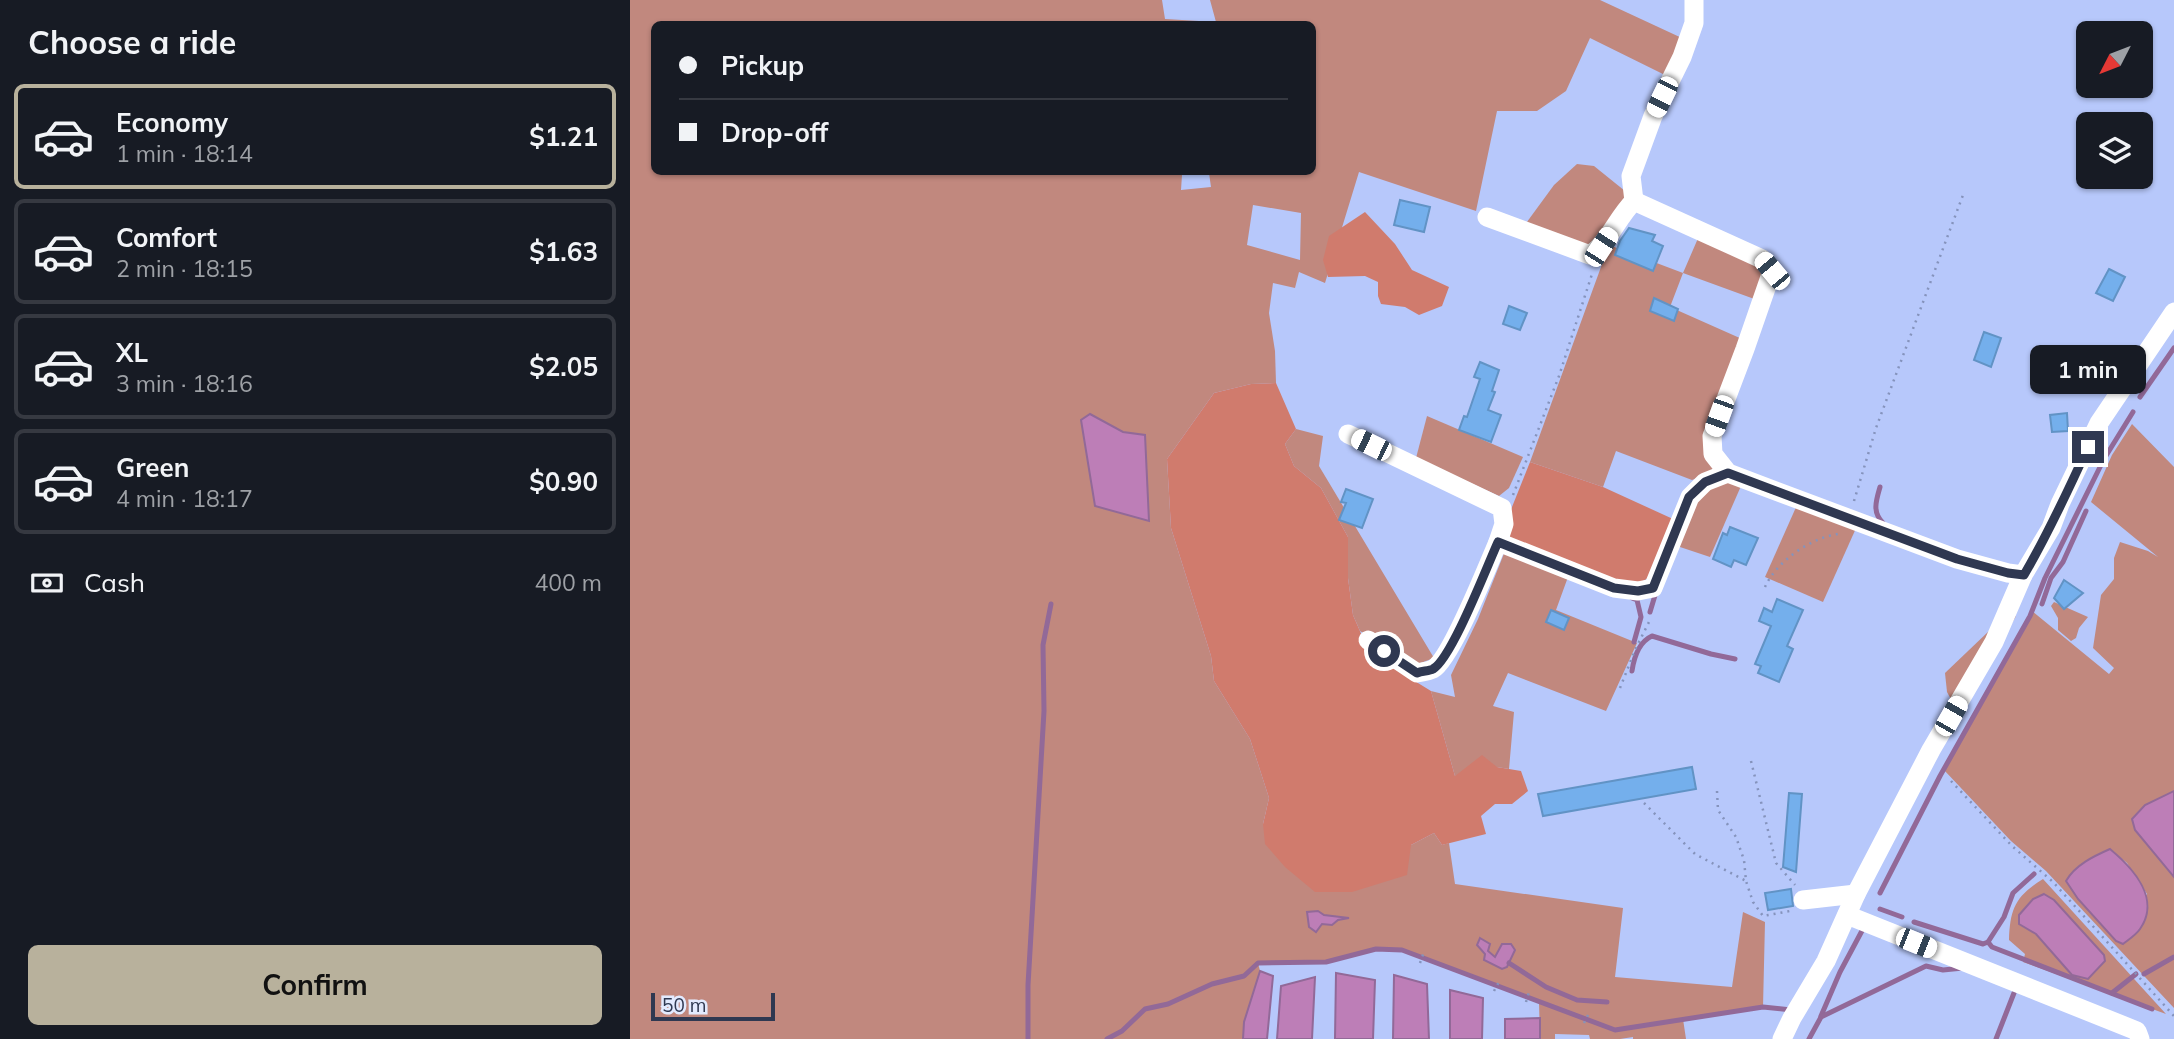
<!DOCTYPE html>
<html lang="en">
<head>
<meta charset="utf-8">
<style>
  body { margin:0; font-family:Mulish,sans-serif; background:#242831; color:#f1f3f6; height:100vh; display:flex; flex-direction:column; font-size:26px; white-space:nowrap }
  * { box-sizing:border-box; margin:0 }
  p { font-size:23px; color:#9ea1a6 }
  .icon { flex:none; width:38px; height:38px; fill:none; stroke:currentColor; stroke-width:2; stroke-linecap:round; stroke-linejoin:round }
  .map { position:relative; flex:1; overflow:hidden }
  .details { display:flex; flex-direction:column; background:#171b24; width:630px }
  .details>* { flex:none }
  .top-card { position:absolute; left:21px; top:21px; width:665px; height:154px; border-radius:10px; box-shadow:0 2px 5px #0004; display:grid; align-content:center; height:154px; padding:0 28px; background:#171b24 }
  .needle { width:46px; rotate:228deg }
  .tools { position:absolute; left:1446px; top:21px; display:grid; gap:14px }
  .tools a { display:grid; place-items:center; width:77px; height:77px; border-radius:10px; background:#171b24; box-shadow:0 2px 5px #0004; font-size:35px }
  .scale { position:absolute; left:21px; bottom:18px; width:124px; box-sizing:border-box; padding-left:7px; border:4px solid #2f3851; border-top:0; font-size:19px; line-height:24px; white-space:nowrap; color:#2f3851; -webkit-text-stroke:5px #e3eafe; paint-order:stroke }
  .end { position:absolute; width:32px; height:32px; margin:-16px; border:9px solid #2f3851; background:#fff; box-shadow:0 0 0 4px #fff }
  .from { border-radius:50% }
  .bubble { position:absolute; height:49px; border-radius:10px; background:#171b24; box-shadow:0 2px 5px #0004; font-size:23px; font-weight:700; line-height:49px; text-align:center }
  .car { position:absolute; width:21px; height:42px; margin:-21px -10px; border-radius:9px; box-shadow:0 0 5px 2px #0007; background:linear-gradient(#fff 24%,#345 0 40%,#fff 0 76%,#345 0 86%,#fff 0) }
  .top-card b { display:flex; align-items:center; gap:24px; height:66px; font-size:26px }
  .top-card b+b { border-top:2px solid #363941 }
  .top-card i { width:18px; height:18px; background:#f1f3f6 }
  ul { padding:0; list-style:none }
  li { display:flex; align-items:center; gap:21px; height:105px; margin:0 14px 10px; padding:0 14px; border:4px solid #363941; border-radius:10px }
  li div { flex:1 }
  li b { display:block; font-size:26px }
  li em { font-style:normal; font-weight:700 }
  li.active { border-color:#b8b19c }
  li>.icon { width:63px; height:63px; stroke-width:1.5 }
  h2 { padding:0 28px; font-size:32px; line-height:84px }
  .pay { display:flex; align-items:center; gap:18px; height:77px; padding:0 28px; font-size:26px }
  .pay p { margin-inline-start:auto }
  .cta { display:flex; gap:14px; margin-top:auto; padding:14px 28px }
  .cta a { flex:1; height:80px; border-radius:10px; background:#b8b19c; color:#111; font-size:28px; font-weight:700; line-height:80px; text-align:center }
  main { display:flex; flex:1; min-height:0 }
  .map>svg:first-child { display:block }
</style>
</head>
<body>
<main>
<section class="details">
<h2>Choose a ride</h2>
<ul>
<li class="active"><svg class="icon" aria-label="car" viewBox="0 0 24 24"><path d="M5 17H2v-5l4-1 3-4h7l3 4 3 1v5h-3M9 17h6M6 11h13"/><circle cx="7" cy="17" r="2"/><circle cx="17" cy="17" r="2"/></svg><div><b>Economy</b><p>1 min · 18:14</p></div><em>$1.21</em></li>
<li><svg class="icon" aria-label="car" viewBox="0 0 24 24"><path d="M5 17H2v-5l4-1 3-4h7l3 4 3 1v5h-3M9 17h6M6 11h13"/><circle cx="7" cy="17" r="2"/><circle cx="17" cy="17" r="2"/></svg><div><b>Comfort</b><p>2 min · 18:15</p></div><em>$1.63</em></li>
<li><svg class="icon" aria-label="car" viewBox="0 0 24 24"><path d="M5 17H2v-5l4-1 3-4h7l3 4 3 1v5h-3M9 17h6M6 11h13"/><circle cx="7" cy="17" r="2"/><circle cx="17" cy="17" r="2"/></svg><div><b>XL</b><p>3 min · 18:16</p></div><em>$2.05</em></li>
<li><svg class="icon" aria-label="car" viewBox="0 0 24 24"><path d="M5 17H2v-5l4-1 3-4h7l3 4 3 1v5h-3M9 17h6M6 11h13"/><circle cx="7" cy="17" r="2"/><circle cx="17" cy="17" r="2"/></svg><div><b>Green</b><p>4 min · 18:17</p></div><em>$0.90</em></li>
</ul>
<div class="pay"><svg class="icon" aria-label="cash" viewBox="0 0 24 24"><path d="M3 7h18v10H3z"/><circle cx="12" cy="12" r="2"/></svg>Cash<p>400 m</p></div>
<div class="cta"><a>Confirm</a></div>
</section>
<div class="map">
<svg width="1544" height="1039" viewBox="0 0 1544 1039">
  <rect width="100%" height="100%" fill="#b7c8fb"/>
  <!-- green -->
  <g fill="#c1887e" fill-rule="evenodd">
    <path d="M 0,0 L 532,0 L 535,19 L 586,22 L 580,0 L 970,0 L 1054,39 L 1039,77 L 960,38 L 936,91 L 907,111 L 867,111 L 846,211 L 729,172 L 695,283 L 669,272 L 665,288 L 643,283 L 639,313 L 645,351 L 646,383 L 621,384 L 584,393 L 537,459 L 541,528 L 581,656 L 584,681 L 620,739 L 639,798 L 633,824 L 781,845 L 804,833 L 812,845 L 819,843 L 825,884 L 993,908 L 985,977 L 1102,987 L 1113,912 L 1135,922 L 1133,1007 L 1053,1019 L 1056,1039 L 1003,1039 L 1003,1037 L 990,1039 L 960,1039 L 959,1035 L 925,1034 L 925,1039 L 910,1039 L 909,1002 L 772,950 L 746,949 L 696,962 L 628,963 L 630,971 L 615,1022 L 613,1039 L 0,1039 ZM 24,24 L 682,24 L 682,172 L 24,172 ZM 579,173 L 581,187 L 551,190 L 552,175 ZM 623,205 L 671,213 L 670,260 L 617,245 ZM 460,414 L 493,432 L 515,436 L 518,521 Z"/>
    <path d="M 947,164 L 964,166 L 995,191 L 996,203 L 959,249 L 894,226 L 924,185 Z"/>
    <path d="M 1069,236 L 1134,266 L 1127,300 L 1053,273 L 1040,307 L 1112,339 L 1075,433 L 1087,470 L 1062,480 L 986,451 L 973,487 L 900,462 L 979,245 L 1053,273 Z"/>
    <path d="M 797,416 L 893,457 L 879,488 L 869,496 L 786,458 Z"/>
    <path d="M 1502,424 L 1544,467 L 1544,791 L 1515,805 L 1505,830 L 1544,877 L 1544,1008 L 1416,871 L 1381,841 L 1314,770 L 1402,611 L 1479,674 L 1484,668 L 1463,648 L 1471,595 L 1484,579 L 1484,558 L 1490,542 L 1518,551 L 1528,557 L 1461,502 L 1482,455 ZM 1480,849 L 1497,863 L 1517,894 L 1486,941 L 1448,899 Z"/>
    <path d="M 666,429 L 693,436 L 689,466 L 804,658 L 785,665 L 730,631 L 723,615 L 718,578 L 718,537 L 691,488 L 664,466 L 655,444 Z"/>
    <path d="M 1096,480 L 1111,486 L 1080,557 L 1047,546 L 1065,499 Z"/>
    <path d="M 1167,505 L 1227,526 L 1193,602 L 1135,577 Z"/>
    <path d="M 875,551 L 938,577 L 926,610 L 1007,643 L 976,711 L 878,673 L 863,706 L 884,712 L 879,769 L 867,767 L 825,776 L 801,691 L 825,697 L 821,675 L 848,619 Z"/>
    <path d="M 1424,602 L 1458,617 L 1449,628 L 1446,638 L 1441,641 L 1428,630 L 1428,618 L 1421,606 Z"/>
    <path d="M 1386,616 L 1329,714 L 1317,692 L 1315,673 L 1360,630 Z"/>
    <path d="M 1413,879 L 1536,1014 L 1393,962 L 1395,954 L 1379,940 C 1380,908 1386,896 1413,879 ZM 1414,895 L 1424,900 L 1474,955 L 1443,975 L 1406,934 L 1390,925 Z"/>
  </g>
  <!-- forest -->
  <g fill="#d07b6d">
    <path d="M 735,212 L 765,244 L 782,270 L 819,287 L 812,306 L 789,315 L 775,307 L 751,304 L 748,296 L 748,282 L 735,276 L 698,277 L 693,260 L 699,236 Z"/>
    <path d="M 646,383 L 666,429 L 655,444 L 664,466 L 691,488 L 718,537 L 718,578 L 723,615 L 736,645 L 757,664 L 801,691 L 825,776 L 852,755 L 867,767 L 891,771 L 898,791 L 882,804 L 865,804 L 851,816 L 856,834 L 812,845 L 804,833 L 781,845 L 777,875 L 722,892 L 685,892 L 655,867 L 635,844 L 633,824 L 639,798 L 620,739 L 584,681 L 581,656 L 541,528 L 537,459 L 584,393 L 621,384 Z"/>
    <path d="M 900,462 L 973,487 L 1043,519 L 1018,578 L 1008,584 L 983,581 L 880,540 L 880,512 Z"/>
  </g>
  <!-- water -->
  <g fill="#bd7eb7" stroke="#926998" stroke-width="2">
    <path d="M 460,414 L 493,432 L 515,435 L 519,521 L 465,506 L 451,420 Z"/>
    <path d="M 1544,791 L 1544,877 L 1505,830 L 1502,819 L 1515,805 Z"/>
    <path d="M 1480,849 C 1503,868 1531,899 1510,929 C 1506,935 1498,940 1493,944 L 1486,941 L 1448,899 L 1436,881 C 1445,865 1464,856 1480,849 Z"/>
    <path d="M 1414,894 L 1424,900 L 1474,955 L 1475,961 L 1458,979 L 1442,975 L 1406,934 L 1389,924 L 1389,915 L 1403,899 Z"/>
    <path d="M 688,911 L 694,915 L 719,918 L 708,920 L 702,925 L 692,924 L 686,932 L 679,927 L 677,912 Z"/>
    <path d="M 850,938 L 860,944 L 858,951 L 865,957 L 872,944 L 881,944 L 885,950 L 877,967 L 872,969 L 854,960 L 855,954 L 847,945 Z"/>
    <path d="M 630,971 L 643,976 L 637,1039 L 613,1039 L 614,1022 Z"/>
    <path d="M 706,973 L 745,980 L 743,1039 L 705,1039 Z"/>
    <path d="M 764,975 L 797,984 L 799,1039 L 763,1039 Z"/>
    <path d="M 685,977 L 682,1039 L 647,1039 L 651,986 Z"/>
    <path d="M 820,990 L 853,998 L 852,1039 L 820,1039 Z"/>
    <path d="M 910,1018 L 910,1039 L 875,1039 L 875,1019 Z"/>
  </g>
  <g fill="none" stroke-linecap="round" stroke-linejoin="round">
    <!-- stream -->
    <g stroke="#926998" stroke-width="5">
      <path d="M 1510,397 L 1544,348"/>
      <path d="M 1250,487 C 1246,501 1242,512 1253,523"/>
      <path d="M 1002,598 L 1007,600 L 1011,617 L 1004,642"/>
      <path d="M 1412,604 L 1421,578 L 1433,562 L 1456,511"/>
      <path d="M 1020,612 L 1026,592"/>
      <path d="M 1002,671 C 1004,657 1009,642 1022,636 L 1081,654 L 1105,659"/>
      <path d="M 1250,893 L 1310,776 L 1400,616 L 1415,578 L 1474,459 L 1503,412"/>
      <path d="M 1250,909 L 1272,917"/>
      <path d="M 1284,922 L 1353,944 L 1358,942 L 1362,947 L 1522,1009"/>
      <path d="M 1358,942 L 1374,917 L 1383,893 L 1404,874"/>
      <path d="M 879,963 L 916,987 L 947,1000 L 977,1002"/>
      <path d="M 1514,974 L 1544,957"/>
      <path d="M 1482,993 L 1506,974"/>
      <path d="M 1191,1016 L 1210,972 L 1234,927"/>
      <path d="M 398,1039 L 398,985 L 414,711 L 413,645 L 421,604"/>
      <path d="M 477,1039 L 492,1031 L 515,1009 L 538,1004 L 582,984 L 614,976 L 628,963 L 696,962 L 746,949 L 772,950 L 985,1030 L 1133,1007 L 1161,1010"/>
      <path d="M 1179,1039 L 1191,1017 L 1296,966 L 1313,970 L 1333,968"/>
      <path d="M 1366,1039 L 1384,993"/>
    </g>
  </g>
  <!-- building -->
  <g fill="#74afec" stroke="#6193c5" stroke-width="2">
    <path d="M 770,200 L 800,207 L 794,232 L 764,225 Z"/>
    <path d="M 999,228 L 1025,235 L 1022,241 L 1033,246 L 1023,271 L 985,255 L 990,241 Z"/>
    <path d="M 1479,269 L 1495,277 L 1483,301 L 1466,293 Z"/>
    <path d="M 1024,298 L 1048,309 L 1044,321 L 1020,311 Z"/>
    <path d="M 879,306 L 897,313 L 890,330 L 873,324 Z"/>
    <path d="M 1354,332 L 1371,338 L 1361,367 L 1344,360 Z"/>
    <path d="M 850,362 L 869,370 L 862,391 L 865,392 L 858,410 L 871,415 L 861,442 L 829,430 L 834,416 L 837,417 L 850,379 L 844,377 Z"/>
    <path d="M 1437,413 L 1438,431 L 1422,432 L 1420,415 Z"/>
    <path d="M 716,489 L 743,499 L 732,528 L 709,520 L 716,503 L 711,502 Z"/>
    <path d="M 1100,527 L 1128,538 L 1116,565 L 1104,560 L 1101,567 L 1083,559 L 1093,533 L 1097,535 Z"/>
    <path d="M 1434,580 L 1453,593 L 1434,609 L 1424,598 Z"/>
    <path d="M 1147,599 L 1173,610 L 1157,646 L 1163,649 L 1149,682 L 1128,673 L 1131,666 L 1125,664 L 1141,626 L 1129,621 L 1134,608 L 1142,612 Z"/>
    <path d="M 921,610 L 939,618 L 934,630 L 916,622 Z"/>
    <path d="M 1062,767 L 1066,789 L 913,816 L 908,794 Z"/>
    <path d="M 1159,793 L 1172,794 L 1166,872 L 1153,867 Z"/>
    <path d="M 1161,889 L 1163,906 L 1138,910 L 1135,893 Z"/>
  </g>
  <g fill="none" stroke-linecap="round" stroke-linejoin="round">
    <!-- path -->
    <g stroke="#8593bc" stroke-width="2.5" stroke-dasharray="2 5" stroke-linecap="butt">
      <path d="M 883,495 L 929,376 L 963,271"/>
      <path d="M 1224,501 L 1246,428 L 1333,195"/>
      <path d="M 1135,587 C 1146,562 1180,538 1208,534"/>
      <path d="M 990,688 L 1005,650 L 1020,620"/>
      <path d="M 1121,761 L 1146,863 L 1165,885"/>
      <path d="M 1321,781 L 1382,846 L 1423,882 L 1544,1016"/>
      <path d="M 1087,791 L 1088,810 L 1106,837 L 1114,860 L 1116,881 L 1123,902 L 1133,916 L 1160,911"/>
      <path d="M 1014,803 L 1065,854 L 1116,881"/>
      <path d="M 790,963 L 794,952"/>
      <path d="M 864,991 L 870,980"/>
      <path d="M 896,1002 L 899,992"/>
      <path d="M 954,1023 L 959,1013"/>
    </g>
    <!-- minor -->
    <g stroke="#fff" stroke-width="19">
      <path d="M 1004,201 L 1001,176 L 1023,116 L 1052,57 L 1064,23 L 1064,0"/>
      <path d="M 857,217 L 960,255 C 979,242 987,218 1004,201 L 1132,259 L 1142,271 L 1115,349 L 1082,436 L 1083,454 L 1098,473 L 1327,559 L 1378,573 L 1393,575"/>
      <path d="M 718,434 L 872,508 L 874,524 L 868,542 L 984,588 L 1008,591 L 1023,588 L 1060,497 L 1075,482 L 1098,473"/>
      <path d="M 738,640 L 787,673 C 792,672 799,671 803,669 C 821,659 858,565 868,542"/>
      <path d="M 1173,900 L 1226,894"/>
      <path d="M 1217,915 L 1507,1031 L 1510,1039"/>
      <path d="M 1152,1039 L 1162,1018 L 1196,961 L 1226,894 L 1301,750 L 1364,642 L 1393,575 L 1421,528 L 1430,504 L 1469,423 L 1544,312"/>
    </g>
  </g>
  <g fill="none" stroke-linecap="round" stroke-linejoin="round">
    <!-- route -->
    <path stroke="#2f3851" stroke-width="9" d="M 754,651 L 787,673 C 792,671 799,671 803,669 C 822,658 857,566 868,542 L 984,588 L 1008,591 L 1023,588 L 1059,497 L 1075,482 L 1098,473 L 1327,559 L 1378,573 L 1394,575 C 1418,534 1438,491 1458,447"/>
  </g>
</svg>
<div class="tools">
<a><svg class="needle" viewBox="-14 -14 28 28"><path d="M0-13l5 13h-10z" fill="#e53935"/><path d="M0 13l5-13h-10z" fill="#9ea1a6"/></svg></a>
<a><svg class="icon" aria-label="layers" viewBox="0 0 24 24"><path d="M12 4l9 5-9 5-9-5zM3 14l9 5 9-5"/></svg></a>
</div>
<div class="scale">50 m</div>
<i class="end from" style="left:754px;top:651px"></i>
<i class="end" style="left:1458px;top:447px"></i>
<div class="bubble" style="left:1400px;top:345px;width:116px">1 min</div>
<i class="car" style="left:1032px;top:97px;rotate:206deg"></i>
<i class="car" style="left:971px;top:247px;rotate:33deg"></i>
<i class="car" style="left:1142px;top:271px;rotate:320deg"></i>
<i class="car" style="left:1089px;top:416px;rotate:200deg"></i>
<i class="car" style="left:741px;top:445px;rotate:296deg"></i>
<i class="car" style="left:1321px;top:716px;rotate:30deg"></i>
<i class="car" style="left:1286px;top:943px;rotate:112deg"></i>
<div class="top-card">
<b><i class="from"></i>Pickup</b>
<b><i></i>Drop-off</b>
</div>
</div>
</main>
</body>
</html>
